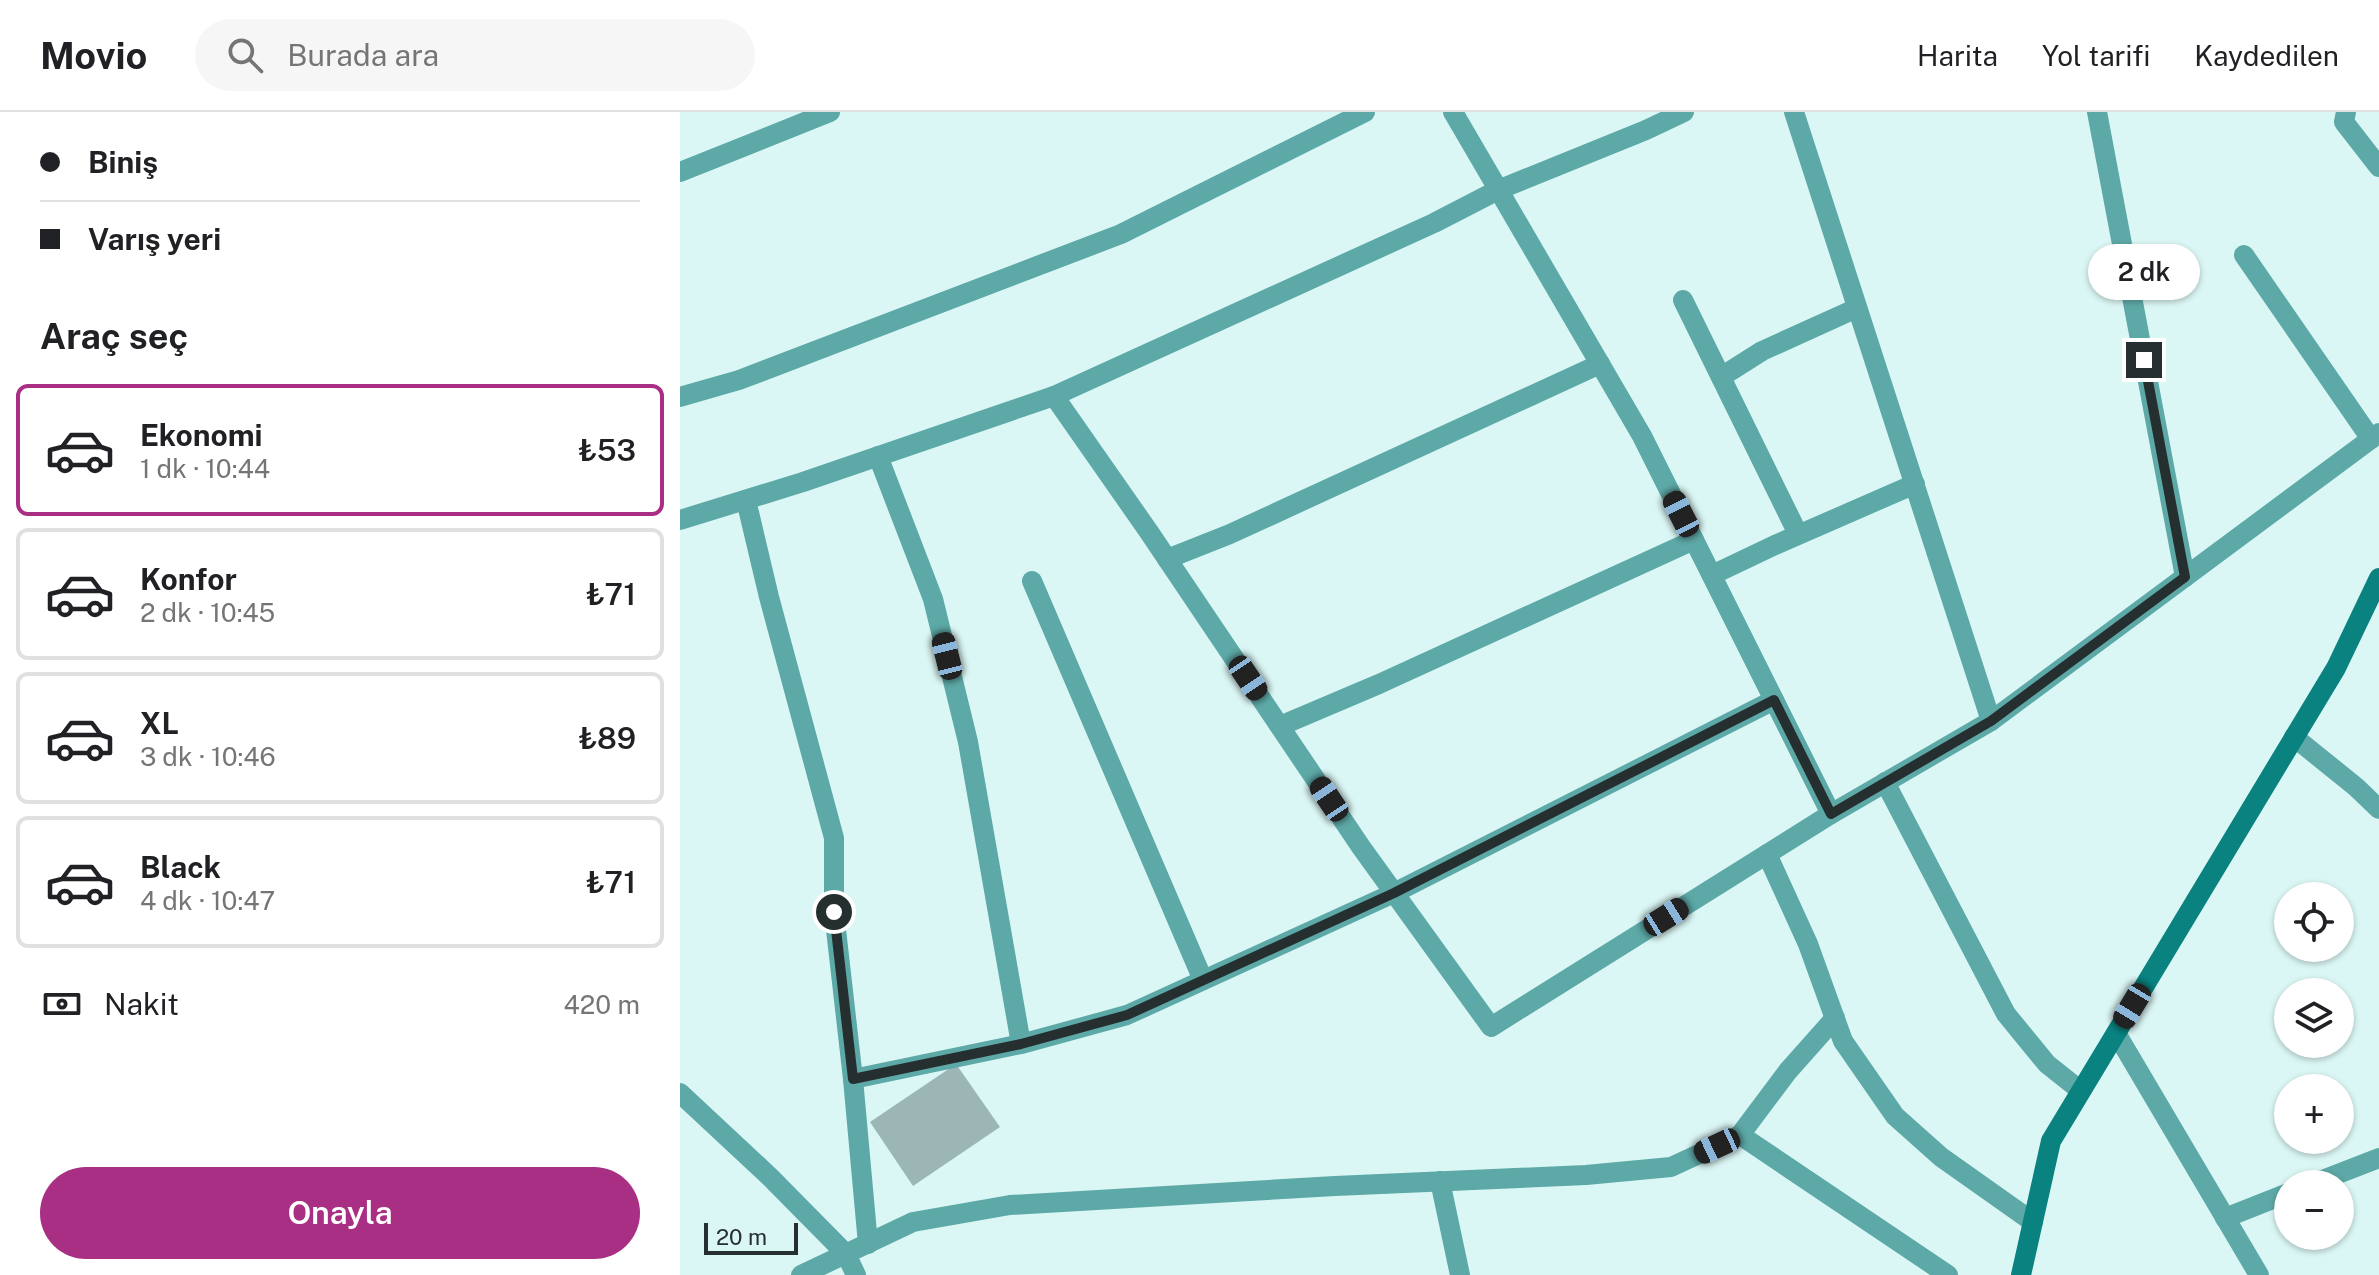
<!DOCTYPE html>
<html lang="tr">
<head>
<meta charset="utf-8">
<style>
  body { margin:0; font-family:"Public Sans",sans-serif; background:#f6f6f6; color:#202124; height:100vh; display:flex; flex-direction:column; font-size:30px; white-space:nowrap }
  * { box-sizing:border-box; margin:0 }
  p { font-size:26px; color:#757577 }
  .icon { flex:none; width:44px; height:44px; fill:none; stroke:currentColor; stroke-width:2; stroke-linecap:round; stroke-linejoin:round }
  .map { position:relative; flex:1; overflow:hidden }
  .drawer { display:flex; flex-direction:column; background:#fff; width:680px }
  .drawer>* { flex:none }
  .banner { display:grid; align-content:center; height:176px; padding:0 40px; background:#fff }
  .buttons { position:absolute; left:1594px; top:770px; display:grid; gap:16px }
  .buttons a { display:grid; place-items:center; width:80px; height:80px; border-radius:50%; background:#fff; box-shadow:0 2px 6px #0004; font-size:40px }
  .scale { position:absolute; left:24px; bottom:20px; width:94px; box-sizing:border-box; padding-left:8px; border:4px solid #252f2f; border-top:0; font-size:22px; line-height:28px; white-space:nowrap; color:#252f2f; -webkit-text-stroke:6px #dbf7f5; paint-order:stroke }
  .end { position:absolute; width:36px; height:36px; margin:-18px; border:10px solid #252f2f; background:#fff; box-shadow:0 0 0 4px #fff }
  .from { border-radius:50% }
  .bubble { position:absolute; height:56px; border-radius:28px; background:#fff; box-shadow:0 2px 6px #0004; font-size:26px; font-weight:600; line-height:56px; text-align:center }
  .car { position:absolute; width:24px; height:48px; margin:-24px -12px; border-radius:10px; box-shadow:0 0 6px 2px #0007; background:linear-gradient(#222 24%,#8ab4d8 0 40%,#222 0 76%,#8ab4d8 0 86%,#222 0) }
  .banner b { display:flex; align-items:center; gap:28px; height:76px; font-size:30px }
  .banner b+b { border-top:2px solid #e0e0e0 }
  .banner i { width:20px; height:20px; background:#202124 }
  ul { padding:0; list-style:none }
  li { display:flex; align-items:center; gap:24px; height:132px; margin:0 16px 12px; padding:0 24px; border:4px solid #e0e0e0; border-radius:12px }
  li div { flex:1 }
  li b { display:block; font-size:30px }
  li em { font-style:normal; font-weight:600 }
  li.current { border-color:#a82f83 }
  li>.icon { width:72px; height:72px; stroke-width:1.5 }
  h2 { padding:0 40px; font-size:36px; line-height:96px }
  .pay { display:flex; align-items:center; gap:20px; height:88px; padding:0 40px; font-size:30px }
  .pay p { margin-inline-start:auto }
  .primary-button { display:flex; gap:16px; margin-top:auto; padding:16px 40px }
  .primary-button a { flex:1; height:92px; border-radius:48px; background:#a82f83; color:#fff; font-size:32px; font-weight:600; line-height:92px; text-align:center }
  header { display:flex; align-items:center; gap:48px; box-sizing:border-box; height:112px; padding:0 40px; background:#fff; border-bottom:2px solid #e0e0e0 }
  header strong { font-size:38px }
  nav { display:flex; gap:44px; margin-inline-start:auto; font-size:28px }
  .search { width:560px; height:72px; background:#f6f6f6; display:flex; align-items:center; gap:20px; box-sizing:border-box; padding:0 28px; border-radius:44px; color:#757577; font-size:30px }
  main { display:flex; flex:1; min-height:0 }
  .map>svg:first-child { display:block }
</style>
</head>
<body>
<header>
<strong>Movio</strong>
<div class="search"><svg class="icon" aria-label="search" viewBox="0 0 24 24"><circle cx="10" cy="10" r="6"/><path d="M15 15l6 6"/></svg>Burada ara</div>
<nav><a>Harita</a><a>Yol tarifi</a><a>Kaydedilen</a></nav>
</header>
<main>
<section class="drawer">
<div class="banner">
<b><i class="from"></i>Biniş</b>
<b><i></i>Varış yeri</b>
</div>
<h2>Araç seç</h2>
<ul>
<li class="current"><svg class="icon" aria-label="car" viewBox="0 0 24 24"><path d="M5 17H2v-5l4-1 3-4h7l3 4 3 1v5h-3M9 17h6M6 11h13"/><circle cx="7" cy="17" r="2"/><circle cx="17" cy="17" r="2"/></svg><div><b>Ekonomi</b><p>1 dk · 10:44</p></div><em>₺53</em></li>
<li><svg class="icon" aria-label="car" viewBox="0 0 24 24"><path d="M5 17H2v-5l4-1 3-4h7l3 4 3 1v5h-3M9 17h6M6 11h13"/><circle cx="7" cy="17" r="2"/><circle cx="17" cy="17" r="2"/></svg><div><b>Konfor</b><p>2 dk · 10:45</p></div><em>₺71</em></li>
<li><svg class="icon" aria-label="car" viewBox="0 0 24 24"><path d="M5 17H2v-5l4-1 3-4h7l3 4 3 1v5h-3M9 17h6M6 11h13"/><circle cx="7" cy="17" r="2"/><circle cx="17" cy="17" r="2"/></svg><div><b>XL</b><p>3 dk · 10:46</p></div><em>₺89</em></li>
<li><svg class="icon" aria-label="car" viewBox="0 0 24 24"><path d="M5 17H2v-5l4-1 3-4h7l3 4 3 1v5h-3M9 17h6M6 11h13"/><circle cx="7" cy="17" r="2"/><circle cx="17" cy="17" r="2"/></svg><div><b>Black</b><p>4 dk · 10:47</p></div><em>₺71</em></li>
</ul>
<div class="pay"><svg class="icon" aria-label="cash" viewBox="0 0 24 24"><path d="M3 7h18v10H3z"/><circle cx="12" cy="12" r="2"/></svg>Nakit<p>420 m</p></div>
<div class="primary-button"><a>Onayla</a></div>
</section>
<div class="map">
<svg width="1699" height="1163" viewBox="0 0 1699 1163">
  <rect width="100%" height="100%" fill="#dbf7f5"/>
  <!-- building -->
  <path fill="#9cb6b5" d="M 276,952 L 320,1015 L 233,1074 L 190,1010 Z"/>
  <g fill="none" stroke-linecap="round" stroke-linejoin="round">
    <!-- street -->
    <g stroke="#5da9a7" stroke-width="20">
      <path d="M 773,0 L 962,324 L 1151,702"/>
      <path d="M 1114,0 L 1311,609"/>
      <path d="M 1417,0 L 1505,465"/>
      <path d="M 1666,0 L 1664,10 L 1699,55"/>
      <path d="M 0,60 L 150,0"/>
      <path d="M 1564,143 L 1691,327"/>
      <path d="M 1003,188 L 1118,422"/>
      <path d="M 1041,265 L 1082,239 L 1177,196"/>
      <path d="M 374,284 L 469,420 L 681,735 L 811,915 L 1151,702 L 1311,609 L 1699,321"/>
      <path d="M 0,285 L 59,268 L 441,122 L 685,0"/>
      <path d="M 198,344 L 253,487 L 288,630 L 341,932"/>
      <path d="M 66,388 L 89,485 L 154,726 L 154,800 L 173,967 L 188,1132"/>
      <path d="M 0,408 L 123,370 L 374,284 L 754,111 L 818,78 L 966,18 L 1004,0"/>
      <path d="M 487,447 L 550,422 L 920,252"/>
      <path d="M 1032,463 L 1095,433 L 1235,372"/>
      <path d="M 352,469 L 523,868"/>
      <path d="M 600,614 L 699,572 L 1014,428"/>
      <path d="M 1614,625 L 1676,675 L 1699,697"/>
      <path d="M 1205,670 L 1326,902 L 1367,952 L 1401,979"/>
      <path d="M 1087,742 L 1128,832 L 1163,929 L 1215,1004 L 1261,1045 L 1353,1110"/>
      <path d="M 1436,921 L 1579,1163"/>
      <path d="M 173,967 L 341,932 L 447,903 L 714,781 L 1094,588"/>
      <path d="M 0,981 L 90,1065 L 166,1142 L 176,1163"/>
      <path d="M 1060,1023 L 1268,1163"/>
      <path d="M 760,1069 L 780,1163"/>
      <path d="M 1632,1072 L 1699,1046"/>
      <path d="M 1545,1106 L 1608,1081"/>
      <path d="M 121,1163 L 233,1110 L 330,1093 L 655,1074 L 906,1063 L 991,1055 L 1060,1023 L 1108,959 L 1155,906"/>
    </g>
    <!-- secondary -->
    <path stroke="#098280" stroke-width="20" d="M 1341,1163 L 1371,1029 L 1656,556 L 1699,466"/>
  </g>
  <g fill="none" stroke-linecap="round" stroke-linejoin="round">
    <!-- route -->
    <path stroke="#252f2f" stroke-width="10" d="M 154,800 L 173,967 L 341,932 L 447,903 L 714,781 L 1094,588 L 1151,702 L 1311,609 L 1505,465 L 1464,248"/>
  </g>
</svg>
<div class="buttons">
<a><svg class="icon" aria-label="locate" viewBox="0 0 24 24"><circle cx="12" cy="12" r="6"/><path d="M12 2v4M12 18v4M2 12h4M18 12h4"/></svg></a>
<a><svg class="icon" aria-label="layers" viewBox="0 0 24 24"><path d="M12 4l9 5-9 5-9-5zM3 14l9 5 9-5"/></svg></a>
<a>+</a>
<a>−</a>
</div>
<div class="scale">20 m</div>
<i class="end from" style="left:154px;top:800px"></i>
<i class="end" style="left:1464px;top:248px"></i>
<div class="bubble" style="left:1408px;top:132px;width:112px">2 dk</div>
<i class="car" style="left:1001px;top:402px;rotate:333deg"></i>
<i class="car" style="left:267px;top:544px;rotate:346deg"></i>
<i class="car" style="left:568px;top:566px;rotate:146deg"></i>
<i class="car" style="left:649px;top:687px;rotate:326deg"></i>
<i class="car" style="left:986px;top:805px;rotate:58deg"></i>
<i class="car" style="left:1452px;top:894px;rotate:211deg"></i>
<i class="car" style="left:1037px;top:1034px;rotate:245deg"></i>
</div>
</main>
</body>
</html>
